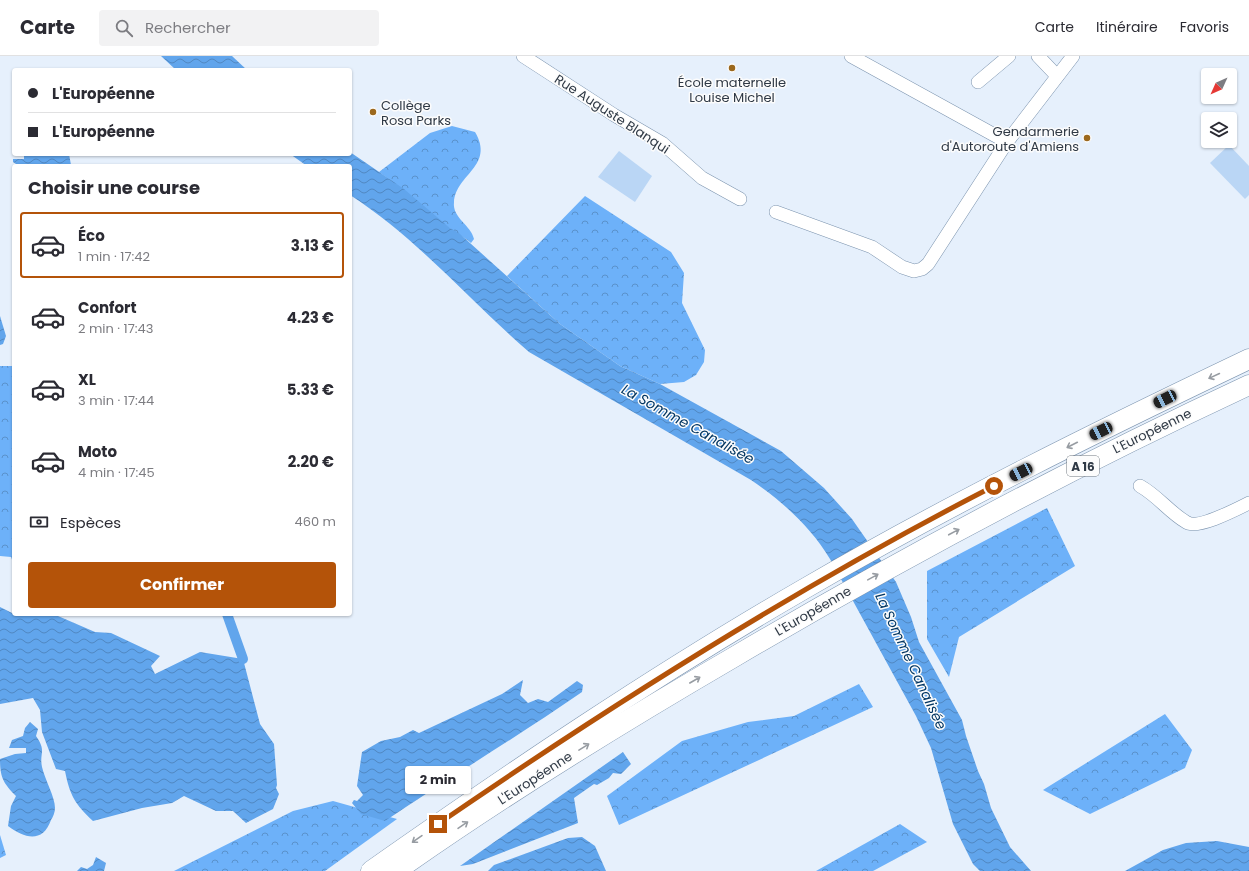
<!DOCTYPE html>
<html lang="fr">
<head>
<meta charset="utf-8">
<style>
  body { margin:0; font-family:Poppins,sans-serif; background:#f2f2f3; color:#2b2b33; height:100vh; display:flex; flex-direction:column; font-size:15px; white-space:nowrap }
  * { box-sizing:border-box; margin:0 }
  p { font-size:13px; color:#7c7c81 }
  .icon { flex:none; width:22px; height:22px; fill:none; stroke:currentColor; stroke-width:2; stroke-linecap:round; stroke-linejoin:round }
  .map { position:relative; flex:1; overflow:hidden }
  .details { position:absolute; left:12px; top:108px; width:340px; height:452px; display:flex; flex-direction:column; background:#fff; border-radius:4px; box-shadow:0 1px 3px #0004 }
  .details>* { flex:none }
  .banner { position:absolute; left:12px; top:12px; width:340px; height:88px; border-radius:4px; box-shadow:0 1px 3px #0004; display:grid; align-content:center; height:88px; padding:0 16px; background:#fff }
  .needle { width:26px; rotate:225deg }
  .fabs { position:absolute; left:1201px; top:12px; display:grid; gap:8px }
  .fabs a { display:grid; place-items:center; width:36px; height:36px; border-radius:4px; background:#fff; box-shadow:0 1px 3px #0004; font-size:20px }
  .end { position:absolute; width:18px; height:18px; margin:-9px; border:5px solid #b45309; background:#fff; box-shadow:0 0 0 2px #fff }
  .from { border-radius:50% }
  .bubble { position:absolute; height:28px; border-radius:4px; background:#fff; box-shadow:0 1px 3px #0004; font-size:13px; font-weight:700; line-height:28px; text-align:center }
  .car { position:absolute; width:12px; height:24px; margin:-12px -6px; border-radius:5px; box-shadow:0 0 3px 1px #0007; background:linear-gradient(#222 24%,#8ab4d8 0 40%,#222 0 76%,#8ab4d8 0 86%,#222 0) }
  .banner b { display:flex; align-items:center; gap:14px; height:38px; font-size:15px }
  .banner b+b { border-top:1px solid #e1e1e2 }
  .banner i { width:10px; height:10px; background:#2b2b33 }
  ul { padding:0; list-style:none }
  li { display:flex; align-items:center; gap:12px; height:66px; margin:0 8px 6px; padding:0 8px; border:2px solid transparent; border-radius:4px }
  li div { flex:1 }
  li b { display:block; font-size:15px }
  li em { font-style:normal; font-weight:700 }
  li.on { border-color:#b45309 }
  li>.icon { width:36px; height:36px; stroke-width:1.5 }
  h2 { padding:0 16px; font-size:18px; line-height:48px }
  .pay { display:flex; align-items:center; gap:10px; height:44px; padding:0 16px; font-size:15px }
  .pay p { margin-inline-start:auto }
  .cta { display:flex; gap:8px; margin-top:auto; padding:8px 16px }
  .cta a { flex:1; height:46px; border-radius:4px; background:#b45309; color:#fff; font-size:16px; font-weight:700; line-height:46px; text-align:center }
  header { display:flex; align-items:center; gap:24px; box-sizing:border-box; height:56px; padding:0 20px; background:#fff; border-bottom:1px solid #e1e1e2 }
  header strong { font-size:19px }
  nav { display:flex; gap:22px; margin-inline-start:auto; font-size:14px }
  .search { width:280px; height:36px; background:#f2f2f3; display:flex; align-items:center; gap:10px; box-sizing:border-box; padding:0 14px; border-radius:4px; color:#7c7c81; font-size:15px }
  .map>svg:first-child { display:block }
</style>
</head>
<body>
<header>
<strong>Carte</strong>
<div class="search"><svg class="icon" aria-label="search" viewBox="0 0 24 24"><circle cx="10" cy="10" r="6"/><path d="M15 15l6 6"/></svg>Rechercher</div>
<nav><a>Carte</a><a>Itinéraire</a><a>Favoris</a></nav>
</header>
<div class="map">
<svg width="1249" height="815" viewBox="0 0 1249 815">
  <defs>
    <pattern id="forest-crowns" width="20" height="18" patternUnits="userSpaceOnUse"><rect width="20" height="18" fill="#6db1f9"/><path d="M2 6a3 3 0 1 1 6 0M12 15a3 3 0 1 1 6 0" fill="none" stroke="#5a91cb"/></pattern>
    <pattern id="water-waves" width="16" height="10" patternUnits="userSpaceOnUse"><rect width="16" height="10" fill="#61a5ec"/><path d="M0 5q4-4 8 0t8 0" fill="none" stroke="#5087c1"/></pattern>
  </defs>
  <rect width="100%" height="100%" fill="#e6f0fc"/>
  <!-- forest -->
  <g fill="url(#forest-crowns)">
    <path d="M 452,70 L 475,76 C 495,110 456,118 454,146 C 452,162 471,169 474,183 L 471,187 C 464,181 456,177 448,171 C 425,153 404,133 379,116 L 430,77 Z"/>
    <path d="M 585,140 L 671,196 L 684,217 L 682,247 L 705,294 L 704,306 L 696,319 L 684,326 L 660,328 L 620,310 L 560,268 L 507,220 Z"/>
    <path d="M 0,310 L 14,310 L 14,509 L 11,501 L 0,500 Z"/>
    <path d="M 1047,452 L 1075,510 L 959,581 L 949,621 L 927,583 L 927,515 Z"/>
    <path d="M 859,628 L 873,651 L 619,769 L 607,740 L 682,685 L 748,666 L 794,660 Z"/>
    <path d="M 1165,658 L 1192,694 L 1185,712 L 1090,758 L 1043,734 Z"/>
    <path d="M 333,745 L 397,763 L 325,815 L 174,815 L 293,755 Z"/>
    <path d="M 900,768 L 927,786 L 873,815 L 816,815 Z"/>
    <path d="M 0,779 L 6,799 L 0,802 Z"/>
  </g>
  <!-- park -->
  <g fill="#bad6f5">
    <path d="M 1229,89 L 1249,110 L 1249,139 L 1245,143 L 1210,107 Z"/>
    <path d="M 619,95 L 652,120 L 635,146 L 598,121 Z"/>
  </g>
  <!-- water -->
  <g fill="url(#water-waves)">
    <path d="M 161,0 L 232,0 L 247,14 L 176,14 Z"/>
    <path d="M 350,96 L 404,133 L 450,172 L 460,178 L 560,268 L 620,310 L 660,328 L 781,395 L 824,432 L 852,463 L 896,526 L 911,561 L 919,586 L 962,664 L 966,680 L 978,715 L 984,728 L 991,752 L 1010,791 L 1031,815 L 980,815 L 973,808 L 953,768 L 931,692 L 916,660 L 830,503 C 810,470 783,446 751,424 L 529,296 C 469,244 417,182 350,139 L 350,110 L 307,110 L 290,98 L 350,98 Z"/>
    <path d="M 24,98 L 69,98 L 71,109 L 19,110 L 13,106 L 13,103 L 24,103 Z"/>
    <path d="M 0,260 L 6,280 L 3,288 L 0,289 Z"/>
    <path d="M 0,551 L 18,560 L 58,560 L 95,576 L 111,577 L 160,600 L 151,610 L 155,618 L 200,596 L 243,603 L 260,668 L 274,688 L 277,729 L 276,732 L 279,738 L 273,753 L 246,767 L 233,755 L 216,755 L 184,740 L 172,747 L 142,752 L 93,765 C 75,748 70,740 65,715 L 56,713 L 42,676 L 40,654 L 33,642 L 0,648 Z"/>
    <path d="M 523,624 L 520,639 L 528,647 L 538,643 L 548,646 L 577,625 L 583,629 L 582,636 C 517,681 450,721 385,765 L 361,758 L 352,747 L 354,744 L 357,745 L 363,739 L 357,730 L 362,696 L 381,685 L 400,681 L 413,674 L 419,677 L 502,638 Z"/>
    <path d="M 30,666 L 38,673 L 36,680 C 47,696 39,696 42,711 C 45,724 55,741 55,752 C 55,756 53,761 51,764 C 43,787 25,783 8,770 L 11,750 L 16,740 C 3,727 0,721 0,703 L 15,698 L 26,697 L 26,692 L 9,692 L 12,684 L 23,680 L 25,672 Z"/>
    <path d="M 623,696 L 631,708 L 621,718 L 613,717 L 609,722 L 597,729 L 594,728 L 574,742 L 578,767 L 473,808 L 460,810 Z"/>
    <path d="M 582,781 L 595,790 L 606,815 L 488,815 L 494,809 L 568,782 Z"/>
    <path d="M 1217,785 L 1249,791 L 1249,815 L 1125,815 L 1163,794 L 1186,787 Z"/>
    <path d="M 96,801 L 106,807 L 104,815 L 77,815 L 81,811 L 87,813 L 93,809 Z"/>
  </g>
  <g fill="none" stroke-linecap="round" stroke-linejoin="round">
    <!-- canal -->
    <path stroke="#61a5ec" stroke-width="10" d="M 227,558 L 243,603"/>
    <!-- minor casing -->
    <g stroke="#7b93ae" stroke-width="14">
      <g id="minor">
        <path d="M 523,0 L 614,59 L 662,87 L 702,122 L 740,143"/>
        <path d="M 851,0 L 1007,86"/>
        <path d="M 1038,0 L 1057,20"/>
        <path d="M 978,26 L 1009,0"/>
        <path d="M 776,156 L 872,191 L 902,211 L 914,215 L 922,213 L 928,208 L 1007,86 L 1073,0"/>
        <path d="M 1140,430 C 1158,440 1169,456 1186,466 C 1197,474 1237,453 1249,447"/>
      </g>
    </g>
    <!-- highway casing -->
    <g stroke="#7b93ae" stroke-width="21">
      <g id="highway">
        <path d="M 371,815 C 512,716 655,619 804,533 C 948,449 1098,375 1249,303"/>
        <path d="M 396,815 C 505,738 619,668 734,601 C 902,502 1073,411 1249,329"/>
      </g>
    </g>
    <!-- minor -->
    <use href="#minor" stroke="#fff" stroke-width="13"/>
    <!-- highway -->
    <use href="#highway" stroke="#fff" stroke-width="20"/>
  </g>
  <!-- one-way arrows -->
  <defs><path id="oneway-shaft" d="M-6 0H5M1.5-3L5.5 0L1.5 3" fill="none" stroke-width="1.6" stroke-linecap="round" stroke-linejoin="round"/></defs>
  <g stroke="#979ca2">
    <use href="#oneway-shaft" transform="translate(1214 320) rotate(155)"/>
    <use href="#oneway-shaft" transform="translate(1072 389) rotate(153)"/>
    <use href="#oneway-shaft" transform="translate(954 476) rotate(-28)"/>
    <use href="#oneway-shaft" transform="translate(873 521) rotate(-29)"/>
    <use href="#oneway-shaft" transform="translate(695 624) rotate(-30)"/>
    <use href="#oneway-shaft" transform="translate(584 691) rotate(-32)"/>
    <use href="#oneway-shaft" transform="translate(463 769) rotate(-34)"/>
    <use href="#oneway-shaft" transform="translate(417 783) rotate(145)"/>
  </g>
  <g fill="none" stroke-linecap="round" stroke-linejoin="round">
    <!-- route -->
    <path stroke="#b45309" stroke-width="5" d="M 438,768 C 617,645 801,529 994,430"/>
  </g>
  <!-- markers -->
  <g fill="#9b681d" stroke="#fcfcfc" stroke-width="1.5">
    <circle cx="732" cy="12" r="4"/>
    <circle cx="373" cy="56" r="4"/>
    <circle cx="1087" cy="82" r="4"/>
  </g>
  <g text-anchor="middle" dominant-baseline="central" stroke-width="3" stroke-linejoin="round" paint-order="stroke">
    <!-- shield labels -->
    <rect fill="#fcfcfc" stroke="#6c747c" stroke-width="1" x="1067" y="400" width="32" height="20" rx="3"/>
    <g font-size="12" font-weight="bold" fill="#2f3945">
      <text x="1083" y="410">A 16</text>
    </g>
    <!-- poi labels -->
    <g font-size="13" fill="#2f3945" stroke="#fcfcfc">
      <text x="732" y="26">École maternelle<tspan x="732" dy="15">Louise Michel</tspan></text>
      <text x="381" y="49" text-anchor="start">Collège<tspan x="381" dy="15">Rosa Parks</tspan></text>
      <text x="1079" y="75" text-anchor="end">Gendarmerie<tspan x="1079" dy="15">d'Autoroute d'Amiens</tspan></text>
    </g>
    <!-- street labels -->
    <g font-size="13" fill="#2f3945" stroke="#fcfcfc">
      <text transform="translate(612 58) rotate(33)">Rue Auguste Blanqui</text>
      <text transform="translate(1152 375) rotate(-26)">L'Européenne</text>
      <text transform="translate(813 555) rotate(-30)">L'Européenne</text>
      <text transform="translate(535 722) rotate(-33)">L'Européenne</text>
    </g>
    <!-- water labels -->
    <g font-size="14" font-style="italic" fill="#043763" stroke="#fcfcfc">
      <text transform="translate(688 368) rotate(29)">La Somme Canalisée</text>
      <text transform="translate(911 605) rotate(65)">La Somme Canalisée</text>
    </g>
  </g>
</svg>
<div class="fabs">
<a><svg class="needle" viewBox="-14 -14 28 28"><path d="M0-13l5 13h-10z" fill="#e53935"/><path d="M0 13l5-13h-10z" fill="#7c7c81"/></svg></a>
<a><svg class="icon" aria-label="layers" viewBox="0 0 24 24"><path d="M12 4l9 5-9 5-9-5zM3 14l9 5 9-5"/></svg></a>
</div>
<i class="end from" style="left:994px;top:430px"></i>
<i class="end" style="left:438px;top:768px"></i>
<div class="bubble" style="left:405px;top:710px;width:66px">2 min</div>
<i class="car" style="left:1165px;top:343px;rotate:244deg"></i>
<i class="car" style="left:1101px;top:375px;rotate:244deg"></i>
<i class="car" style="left:1021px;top:416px;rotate:243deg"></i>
<div class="banner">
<b><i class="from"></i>L'Européenne</b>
<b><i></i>L'Européenne</b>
</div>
<section class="details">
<h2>Choisir une course</h2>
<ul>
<li class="on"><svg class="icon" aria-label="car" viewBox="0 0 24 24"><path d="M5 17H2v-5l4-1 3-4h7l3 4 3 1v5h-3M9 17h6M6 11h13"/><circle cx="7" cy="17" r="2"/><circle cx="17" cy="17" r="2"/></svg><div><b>Éco</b><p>1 min · 17:42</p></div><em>3.13 €</em></li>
<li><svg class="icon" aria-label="car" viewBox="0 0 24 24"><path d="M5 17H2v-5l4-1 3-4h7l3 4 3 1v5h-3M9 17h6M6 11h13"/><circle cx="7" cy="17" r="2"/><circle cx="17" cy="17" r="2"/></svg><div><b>Confort</b><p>2 min · 17:43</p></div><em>4.23 €</em></li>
<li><svg class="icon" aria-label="car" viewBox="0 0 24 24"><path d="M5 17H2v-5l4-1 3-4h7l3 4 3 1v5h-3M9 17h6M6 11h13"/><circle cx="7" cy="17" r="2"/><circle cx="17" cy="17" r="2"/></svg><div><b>XL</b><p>3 min · 17:44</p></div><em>5.33 €</em></li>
<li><svg class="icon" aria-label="car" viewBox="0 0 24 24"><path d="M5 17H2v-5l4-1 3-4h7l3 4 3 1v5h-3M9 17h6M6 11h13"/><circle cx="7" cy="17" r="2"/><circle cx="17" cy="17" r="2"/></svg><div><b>Moto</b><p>4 min · 17:45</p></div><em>2.20 €</em></li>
</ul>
<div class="pay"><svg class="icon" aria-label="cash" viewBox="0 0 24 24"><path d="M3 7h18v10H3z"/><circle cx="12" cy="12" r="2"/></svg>Espèces<p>460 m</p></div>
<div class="cta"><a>Confirmer</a></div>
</section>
</div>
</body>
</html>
